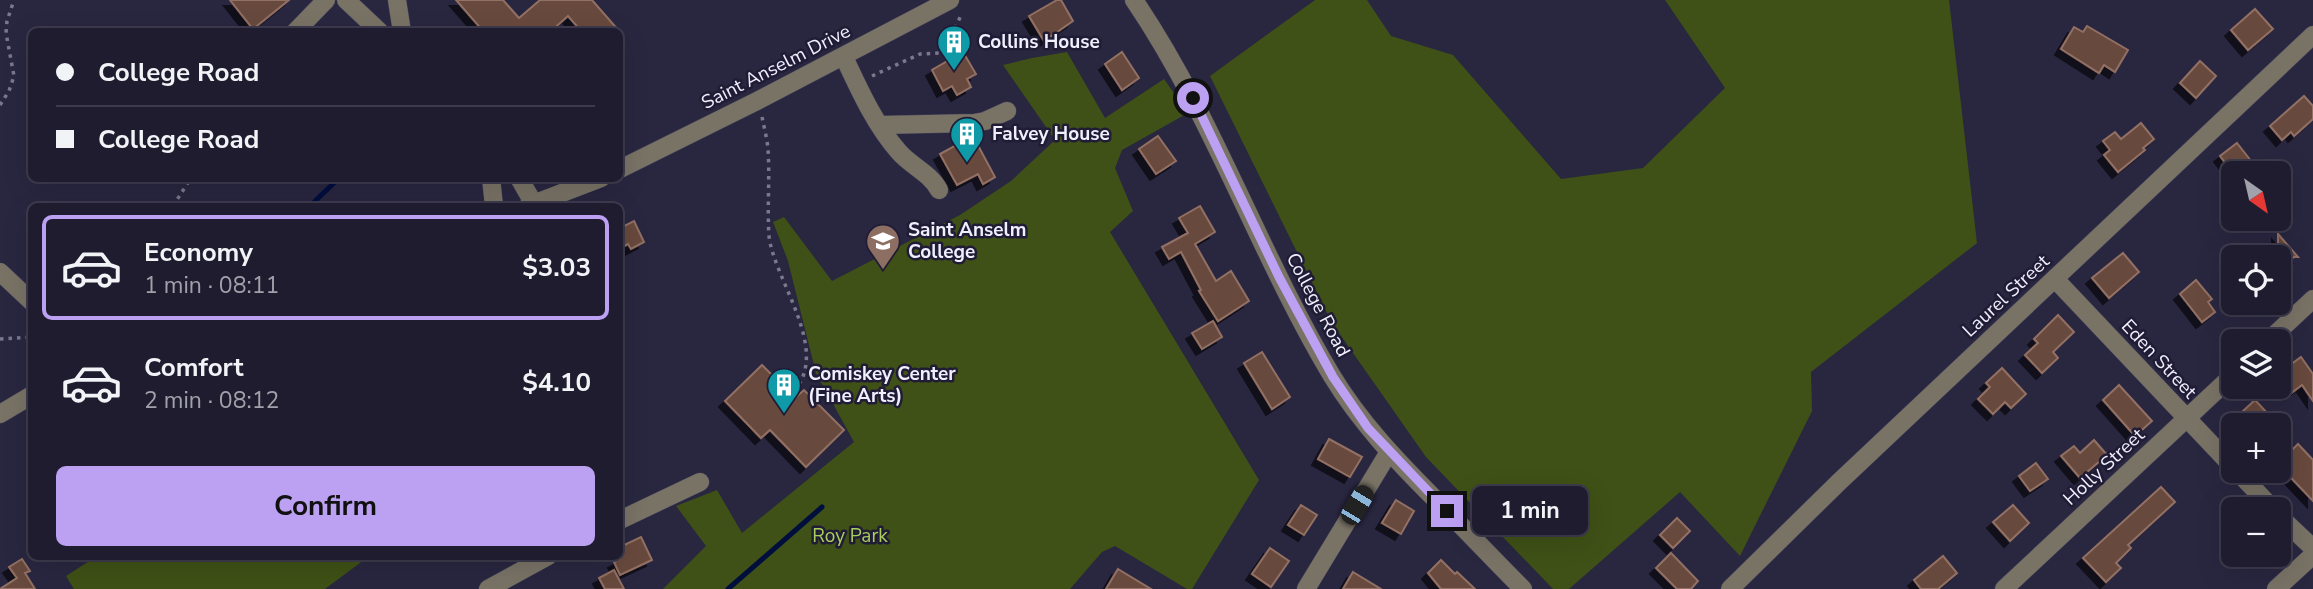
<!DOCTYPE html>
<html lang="en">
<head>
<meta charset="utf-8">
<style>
  body { margin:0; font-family:"Nunito Sans",sans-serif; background:#2c293c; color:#f1f3f6; height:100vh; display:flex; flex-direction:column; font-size:26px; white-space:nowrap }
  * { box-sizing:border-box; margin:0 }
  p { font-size:23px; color:#a1a1ab }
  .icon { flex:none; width:38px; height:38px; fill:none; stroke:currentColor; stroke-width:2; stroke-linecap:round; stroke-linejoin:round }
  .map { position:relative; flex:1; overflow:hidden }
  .side { position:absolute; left:28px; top:203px; width:595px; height:357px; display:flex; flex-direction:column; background:#1f1c30; border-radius:10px; box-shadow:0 7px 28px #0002,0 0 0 2px #3c3a4c }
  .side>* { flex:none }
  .hud { position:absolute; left:28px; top:28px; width:595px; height:154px; border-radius:10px; box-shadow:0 7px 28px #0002,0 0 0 2px #3c3a4c; display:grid; align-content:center; height:154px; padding:0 28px; background:#1f1c30 }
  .needle { width:46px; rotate:146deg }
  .controls { position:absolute; left:2221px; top:161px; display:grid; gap:14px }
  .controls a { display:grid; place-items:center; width:70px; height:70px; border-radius:10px; background:#1f1c30; box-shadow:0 7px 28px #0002,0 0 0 2px #3c3a4c; font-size:35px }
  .end { position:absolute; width:32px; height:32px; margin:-16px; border:9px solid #bca0f2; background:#111; box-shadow:0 0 0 4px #111 }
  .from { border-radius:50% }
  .bubble { position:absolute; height:49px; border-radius:10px; background:#1f1c30; box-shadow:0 7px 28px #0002,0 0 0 2px #3c3a4c; font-size:23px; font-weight:700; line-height:49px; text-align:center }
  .car { position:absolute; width:21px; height:42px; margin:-21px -10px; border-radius:9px; box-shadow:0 0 5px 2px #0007; background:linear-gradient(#222 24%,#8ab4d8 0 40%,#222 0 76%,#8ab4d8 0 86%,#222 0) }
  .hud b { display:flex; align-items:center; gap:24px; height:66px; font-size:26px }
  .hud b+b { border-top:2px solid #3c3a4c }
  .hud i { width:18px; height:18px; background:#f1f3f6 }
  ul { padding:12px 0 0; list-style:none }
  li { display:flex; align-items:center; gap:21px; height:105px; margin:0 14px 10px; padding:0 14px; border:4px solid transparent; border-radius:10px }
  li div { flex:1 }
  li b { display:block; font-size:26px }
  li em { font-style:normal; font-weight:700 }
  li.on { border-color:#bca0f2 }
  li>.icon { width:63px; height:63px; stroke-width:1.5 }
  .action { display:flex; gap:14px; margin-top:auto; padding:14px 28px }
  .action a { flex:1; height:80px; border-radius:10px; background:#bca0f2; color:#111; font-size:28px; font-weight:700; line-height:80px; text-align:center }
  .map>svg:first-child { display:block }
</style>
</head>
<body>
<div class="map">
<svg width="2313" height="589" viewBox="0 0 2313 589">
  <defs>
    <filter id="shadow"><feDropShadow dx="-6" dy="6" stdDeviation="0" flood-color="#0009"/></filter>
  </defs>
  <rect width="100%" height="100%" fill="#292640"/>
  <!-- green -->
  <g fill="#3f5116">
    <path d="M 1315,0 L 1367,0 L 1391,36 L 1453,55 L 1561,179 L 1643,168 L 1725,88 L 1665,0 L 1949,0 L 1977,243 L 1811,372 L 1812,411 L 1740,556 L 1680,492 L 1569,589 L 1553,589 L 1426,457 L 1332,323 L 1210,76 Z"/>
    <path d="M 1067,52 L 1105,118 L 1164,79 L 1188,113 L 1122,150 L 1115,168 L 1133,211 L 1110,232 L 1259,480 L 1192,589 L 1187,589 L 1115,546 L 1102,552 L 1070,589 L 663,589 L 706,546 L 676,506 L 717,490 L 742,533 L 854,442 L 816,373 L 788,261 L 773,222 L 784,217 L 832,281 L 960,215 L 1011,181 L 1055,140 L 1003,65 L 1032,58 Z"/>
    <path d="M 97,556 L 368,556 L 368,557 L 325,589 L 74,589 L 66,576 Z"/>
  </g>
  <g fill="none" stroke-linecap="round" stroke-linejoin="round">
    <!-- stream -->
    <g stroke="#000e3e" stroke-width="5">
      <path d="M 310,206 L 339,178"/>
      <path d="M 728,589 L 822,507"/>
    </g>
  </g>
  <!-- building -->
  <g fill="#68493d" stroke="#927063" stroke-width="2" filter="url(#shadow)">
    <path d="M 230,0 L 289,0 L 253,29 Z"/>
    <path d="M 456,0 L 503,0 L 519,18 L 540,0 L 592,0 L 620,32 L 582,32 L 568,16 L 550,32 L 484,32 Z"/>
    <path d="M 1057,0 L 1061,0 L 1073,21 L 1044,41 L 1029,16 Z"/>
    <path d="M 2255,9 L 2273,29 L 2248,50 L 2231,30 Z"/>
    <path d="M 2087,26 L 2128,50 L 2115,72 L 2104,65 L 2099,73 L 2061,49 L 2074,27 L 2083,32 Z"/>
    <path d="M 963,52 L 976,74 L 967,79 L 971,87 L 957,95 L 952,86 L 943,91 L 932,70 Z"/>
    <path d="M 1122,52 L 1139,78 L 1122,90 L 1105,64 Z"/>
    <path d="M 2200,61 L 2216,76 L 2196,98 L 2180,83 Z"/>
    <path d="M 2304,96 L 2313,106 L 2313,119 L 2294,136 L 2291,132 L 2282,140 L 2270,126 Z"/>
    <path d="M 2141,123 L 2154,139 L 2143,148 L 2145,150 L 2118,172 L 2104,155 L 2110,150 L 2103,141 L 2115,132 L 2121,139 Z"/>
    <path d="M 973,136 L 995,177 L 983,184 L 978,174 L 957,185 L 940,154 Z"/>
    <path d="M 1158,136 L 1176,161 L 1156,174 L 1139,149 Z"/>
    <path d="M 2237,143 L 2255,166 L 2245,173 L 2233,173 L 2220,156 Z"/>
    <path d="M 1200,206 L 1215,232 L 1195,244 L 1216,281 L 1231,271 L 1249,301 L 1218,321 L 1199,291 L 1201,290 L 1181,252 L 1169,259 L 1162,247 L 1188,233 L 1179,218 Z"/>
    <path d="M 634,221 L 644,242 L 631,249 L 628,244 L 620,249 L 620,228 Z"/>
    <path d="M 2278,234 L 2298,257 L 2294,257 L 2278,270 L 2278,257 L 2263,257 L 2278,244 Z"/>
    <path d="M 2123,253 L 2139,272 L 2109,298 L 2092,278 Z"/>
    <path d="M 2196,280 L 2212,299 L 2208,302 L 2215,312 L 2202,322 L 2180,294 Z"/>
    <path d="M 2058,315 L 2074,332 L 2053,352 L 2058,358 L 2042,373 L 2025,355 L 2038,343 L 2034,339 Z"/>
    <path d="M 1213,321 L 1222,337 L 1202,349 L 1192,333 Z"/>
    <path d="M 1262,352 L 1290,397 L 1272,409 L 1244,363 Z"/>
    <path d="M 2301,357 L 2313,374 L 2313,401 L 2302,385 L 2290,394 L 2278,377 L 2278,374 Z"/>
    <path d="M 762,365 L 795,398 L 804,390 L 844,430 L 806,467 L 770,430 L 761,438 L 725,401 Z"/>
    <path d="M 2002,368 L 2026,394 L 2011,408 L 2005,402 L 1993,414 L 1978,399 L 1990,387 L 1986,383 Z"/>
    <path d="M 2119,385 L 2152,421 L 2135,436 L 2103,400 Z"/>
    <path d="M 2255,400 L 2269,415 L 2258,425 L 2228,425 Z"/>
    <path d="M 1329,439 L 1362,457 L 1350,477 L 1318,459 Z"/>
    <path d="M 2094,440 L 2107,455 L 2080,478 L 2061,456 L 2074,446 L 2080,453 Z"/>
    <path d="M 2298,444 L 2313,460 L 2313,501 L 2278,464 Z"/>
    <path d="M 2036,463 L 2048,479 L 2030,491 L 2019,476 Z"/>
    <path d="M 2161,487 L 2175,502 L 2128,545 L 2131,548 L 2116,563 L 2121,568 L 2106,582 L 2083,558 Z"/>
    <path d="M 1396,500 L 1414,511 L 1401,534 L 1382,523 Z"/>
    <path d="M 1301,505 L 1317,515 L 1304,535 L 1288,525 Z"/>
    <path d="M 2013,505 L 2029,523 L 2010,541 L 1993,522 Z"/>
    <path d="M 1677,518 L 1690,531 L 1673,548 L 1660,535 Z"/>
    <path d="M 641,537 L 652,560 L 620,575 L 614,562 L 620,559 L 620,547 Z"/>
    <path d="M 1270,548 L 1289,561 L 1271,587 L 1252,574 Z"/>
    <path d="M 1671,553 L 1698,581 L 1691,589 L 1677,589 L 1656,568 Z"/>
    <path d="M 1943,556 L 1957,573 L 1938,589 L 1921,589 L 1914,580 Z"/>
    <path d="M 22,559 L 30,571 L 25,573 L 35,589 L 0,589 L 17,578 L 9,567 Z"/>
    <path d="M 1441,560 L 1455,574 L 1457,572 L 1475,589 L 1441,589 L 1428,573 Z"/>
    <path d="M 1118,569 L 1151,589 L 1106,589 Z"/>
    <path d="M 614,570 L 624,589 L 605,589 L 599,578 Z"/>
    <path d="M 1353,572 L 1381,589 L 1343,589 Z"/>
  </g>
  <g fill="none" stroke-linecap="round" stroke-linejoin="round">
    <!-- minor casing -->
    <g stroke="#45425a" stroke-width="19">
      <g id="minor">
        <path d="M 346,0 L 380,32"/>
        <path d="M 397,0 L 402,32"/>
        <path d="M 1134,0 C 1214,118 1259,254 1332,376 C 1360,422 1396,460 1434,498 C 1464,528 1493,559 1523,589"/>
        <path d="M 295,32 L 326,0"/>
        <path d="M 844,57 C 859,89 875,125 899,152 C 911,166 930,173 939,190"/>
        <path d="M 880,125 L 974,123 L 985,121 L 1007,111"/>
        <path d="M 620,169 L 757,101 L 950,0"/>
        <path d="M 491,178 L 494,206"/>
        <path d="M 519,178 L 534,204"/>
        <path d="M 528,206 L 601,178"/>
        <path d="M 0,272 L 32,302"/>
        <path d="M 2055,279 L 2233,467"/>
        <path d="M 2268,341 L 2313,299"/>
        <path d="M 0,414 L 32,395"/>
        <path d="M 2237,471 L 2273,509"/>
        <path d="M 2278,515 L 2313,548"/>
        <path d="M 620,520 L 700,482"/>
        <path d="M 488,589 L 548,556"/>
        <path d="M 1306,589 L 1389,452"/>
        <path d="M 1730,589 L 1839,482 L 2313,35"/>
        <path d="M 2004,589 L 2233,375"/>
        <path d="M 2276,589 L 2313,555"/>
      </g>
    </g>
    <!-- path -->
    <g stroke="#7a788d" stroke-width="3.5" stroke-dasharray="3.5 5" stroke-linecap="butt">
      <path d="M 872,76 L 920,54 L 940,53 L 951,37 L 962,13"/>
      <path d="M 0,105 L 9,91 L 14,76 L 6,33 L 7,21 L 14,0"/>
      <path d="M 762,117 C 764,127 767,138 768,149 C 770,178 767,207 769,236 C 774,281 834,353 791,394"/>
      <path d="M 173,206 L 191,178"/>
      <path d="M 0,339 L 32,337"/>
    </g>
    <!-- minor -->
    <use href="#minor" stroke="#797366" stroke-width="18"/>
  </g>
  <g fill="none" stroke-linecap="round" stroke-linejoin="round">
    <!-- route -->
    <path stroke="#bca0f2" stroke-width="9" d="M 1193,98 L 1279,277 L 1333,377 L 1368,428 L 1447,511"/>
  </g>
  <!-- icons -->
  <defs>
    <g id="building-pin" transform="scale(1.75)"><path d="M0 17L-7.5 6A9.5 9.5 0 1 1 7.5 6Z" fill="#0f9aa8" stroke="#201c36"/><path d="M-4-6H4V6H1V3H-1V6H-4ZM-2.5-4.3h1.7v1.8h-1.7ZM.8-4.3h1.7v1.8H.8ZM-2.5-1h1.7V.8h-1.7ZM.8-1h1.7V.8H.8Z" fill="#fff"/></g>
    <g id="university-pin" transform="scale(1.75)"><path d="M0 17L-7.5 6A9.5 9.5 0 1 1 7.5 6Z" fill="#8d6e63" stroke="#201c36"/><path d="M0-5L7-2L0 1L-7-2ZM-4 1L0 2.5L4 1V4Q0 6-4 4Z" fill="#fff"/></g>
  </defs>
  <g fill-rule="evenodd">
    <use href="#building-pin" x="954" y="42"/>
    <use href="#building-pin" x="967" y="134"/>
    <use href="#university-pin" x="883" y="241"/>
    <use href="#building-pin" x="784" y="385"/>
  </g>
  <g text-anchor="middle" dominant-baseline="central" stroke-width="5" stroke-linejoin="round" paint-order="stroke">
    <!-- poi labels -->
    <g font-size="19" font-weight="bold" fill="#f0effd" stroke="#201c36" text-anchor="start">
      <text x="978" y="42">Collins House</text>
      <text x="992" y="134">Falvey House</text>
      <text x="908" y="230">Saint Anselm<tspan x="908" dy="22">College</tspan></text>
      <text x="808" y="374">Comiskey Center<tspan x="808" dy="22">(Fine Arts)</tspan></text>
    </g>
    <!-- street labels -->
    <g font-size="19" fill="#f0effd" stroke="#201c36">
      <text transform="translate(776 67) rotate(-27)">Saint Anselm Drive</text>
      <text transform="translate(2006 296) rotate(-43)">Laurel Street</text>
      <text transform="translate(1318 305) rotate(62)">College Road</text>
      <text transform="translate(2159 359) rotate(47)">Eden Street</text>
      <text transform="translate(2104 467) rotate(-43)">Holly Street</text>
    </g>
    <!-- park labels -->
    <g font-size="19" fill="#a9ce5b" stroke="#201c36">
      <text x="850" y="536">Roy Park</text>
    </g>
  </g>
</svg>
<div class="controls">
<a><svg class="needle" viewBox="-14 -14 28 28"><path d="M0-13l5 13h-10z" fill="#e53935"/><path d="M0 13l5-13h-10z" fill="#a1a1ab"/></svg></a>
<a><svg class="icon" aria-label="locate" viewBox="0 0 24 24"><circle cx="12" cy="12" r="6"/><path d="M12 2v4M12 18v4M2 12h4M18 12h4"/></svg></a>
<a><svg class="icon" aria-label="layers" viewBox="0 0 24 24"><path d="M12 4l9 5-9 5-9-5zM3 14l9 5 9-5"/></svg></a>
<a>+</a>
<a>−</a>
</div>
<i class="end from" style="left:1193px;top:98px"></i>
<i class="end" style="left:1447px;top:511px"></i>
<div class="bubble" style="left:1472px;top:486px;width:116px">1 min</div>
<i class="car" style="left:1357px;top:505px;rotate:31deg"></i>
<div class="hud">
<b><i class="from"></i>College Road</b>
<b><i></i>College Road</b>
</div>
<section class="side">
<ul>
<li class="on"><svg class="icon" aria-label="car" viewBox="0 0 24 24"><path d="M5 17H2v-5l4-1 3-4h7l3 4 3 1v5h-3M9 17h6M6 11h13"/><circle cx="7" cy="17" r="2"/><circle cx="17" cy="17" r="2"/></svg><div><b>Economy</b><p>1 min · 08:11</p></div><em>$3.03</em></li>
<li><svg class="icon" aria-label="car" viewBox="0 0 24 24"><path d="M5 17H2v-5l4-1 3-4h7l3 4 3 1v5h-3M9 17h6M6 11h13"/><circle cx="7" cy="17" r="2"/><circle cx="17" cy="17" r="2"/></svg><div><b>Comfort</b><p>2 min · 08:12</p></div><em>$4.10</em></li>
</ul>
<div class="action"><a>Confirm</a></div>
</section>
</div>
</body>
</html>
